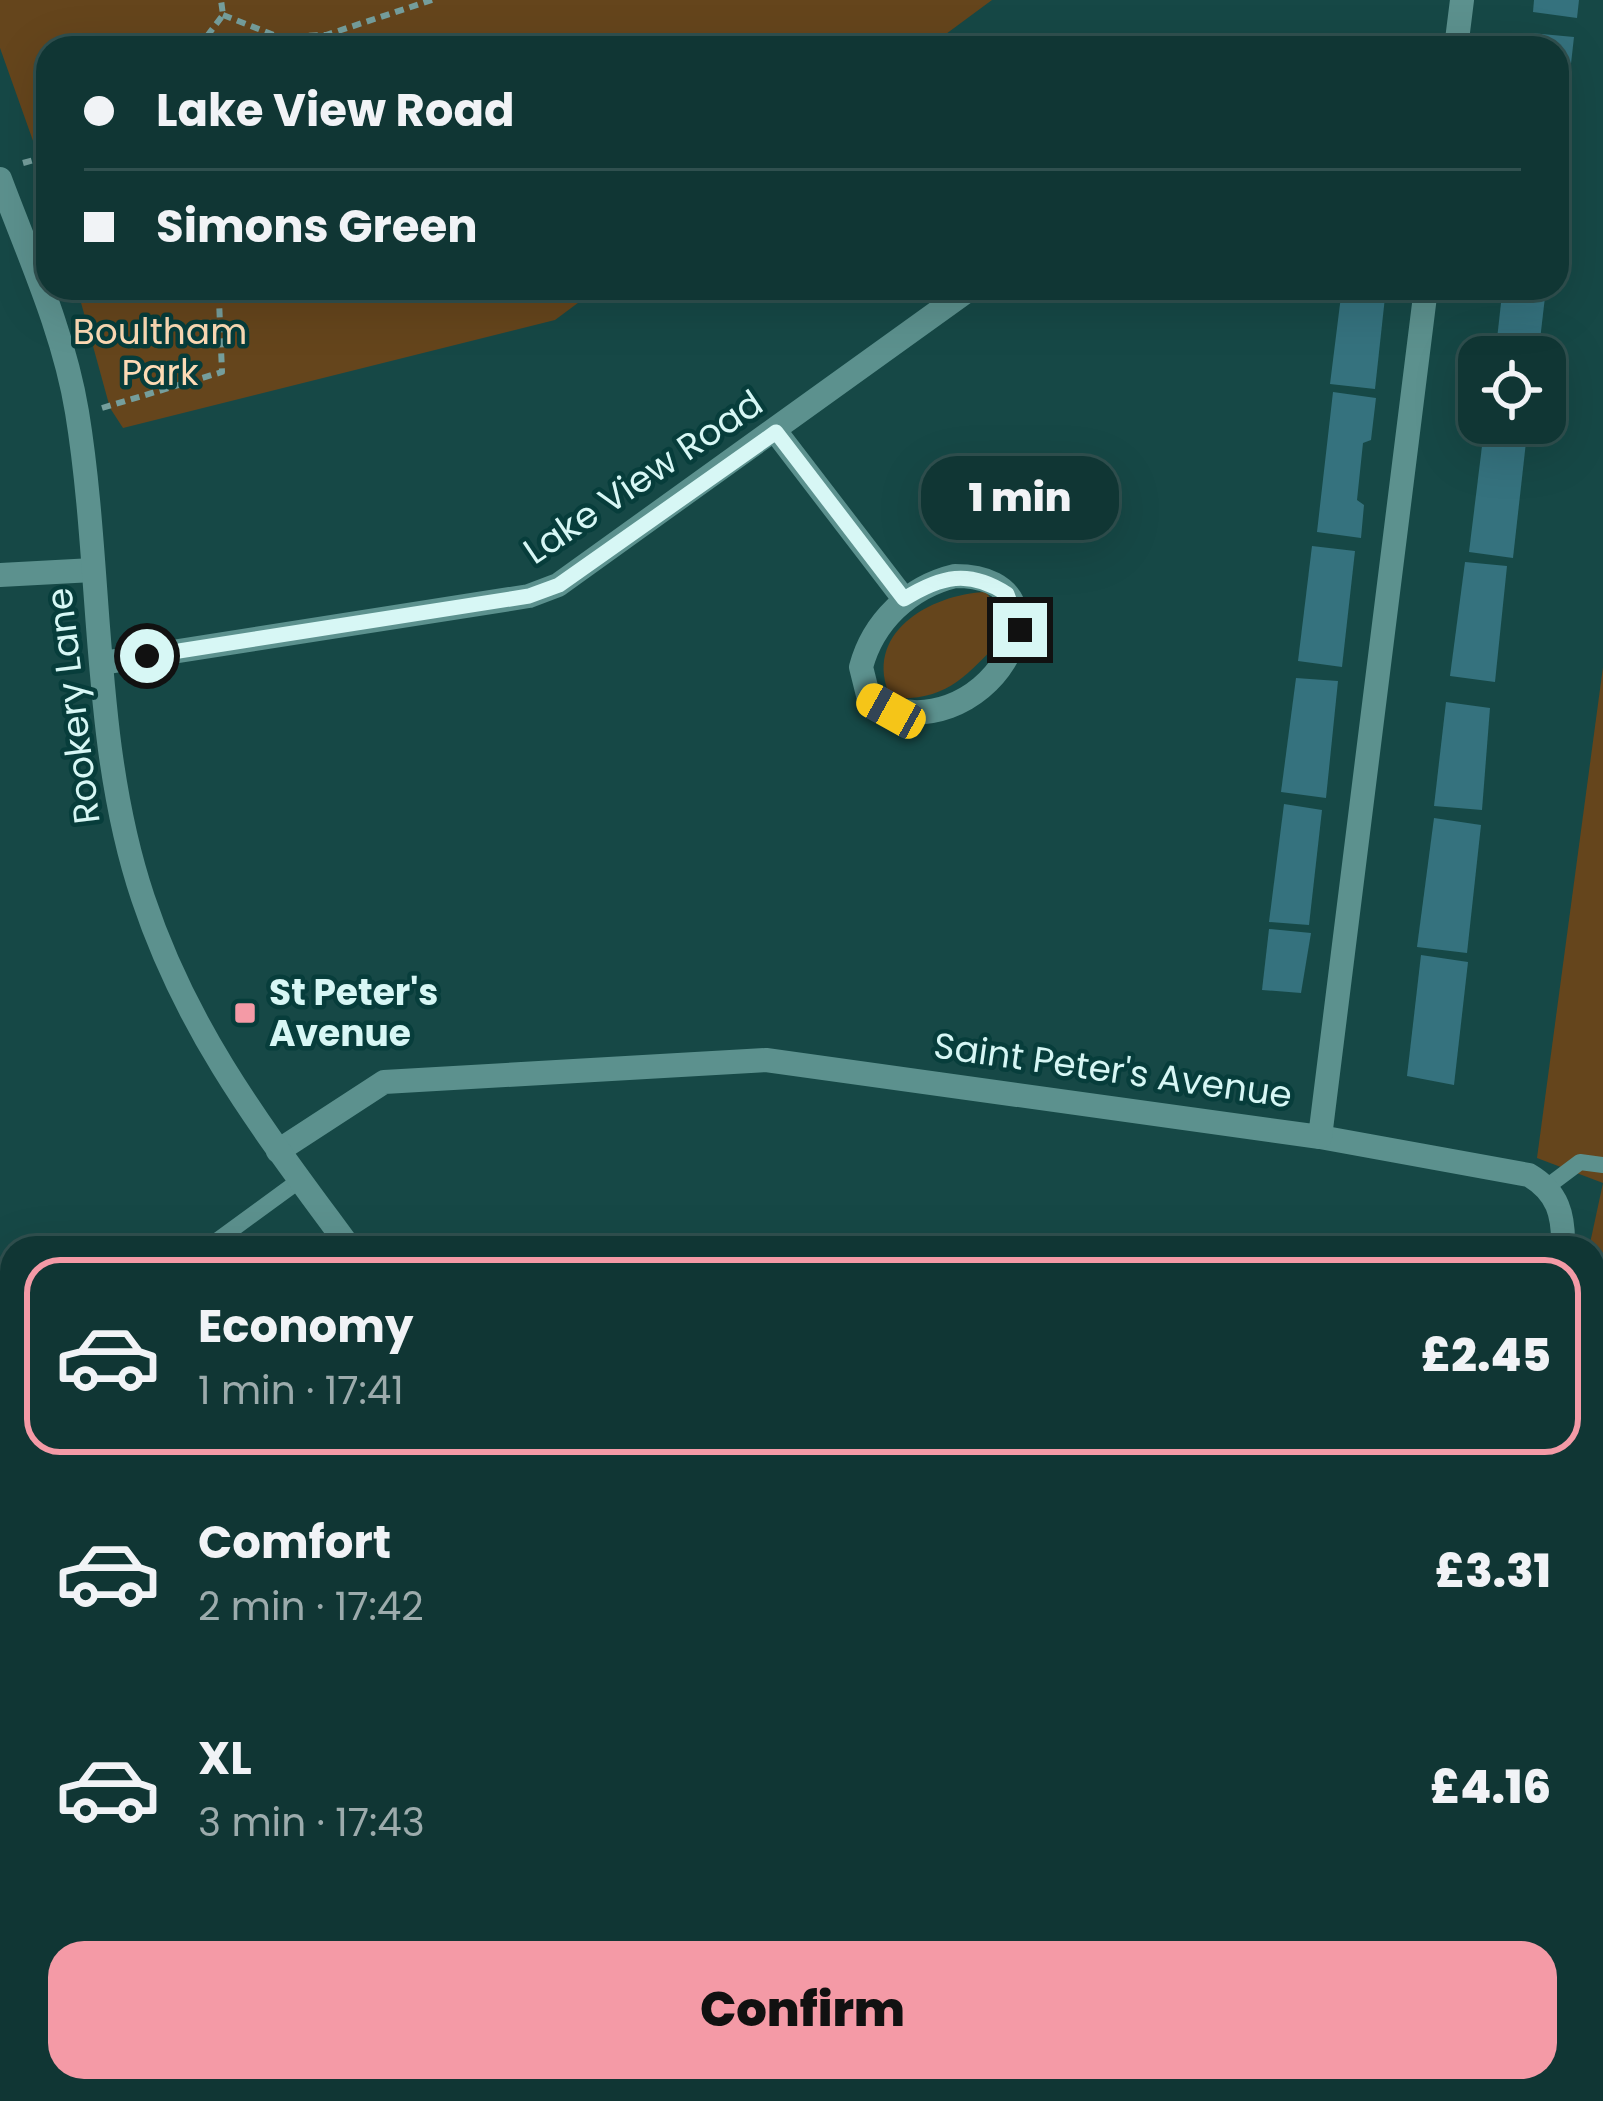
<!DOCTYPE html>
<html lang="en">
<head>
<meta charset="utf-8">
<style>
  body { margin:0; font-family:Poppins,sans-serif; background:#193e3c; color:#f1f3f6; height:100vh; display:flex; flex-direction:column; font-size:45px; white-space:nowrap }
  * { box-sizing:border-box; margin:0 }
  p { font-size:39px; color:#9cabac }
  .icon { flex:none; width:66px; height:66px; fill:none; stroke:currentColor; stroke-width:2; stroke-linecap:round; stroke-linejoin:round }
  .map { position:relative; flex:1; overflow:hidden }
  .panel { position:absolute; left:0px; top:1236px; width:1605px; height:867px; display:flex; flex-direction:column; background:#103634; border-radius:36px 36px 0 0; box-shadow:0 12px 48px #0002,0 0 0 3px #30504f }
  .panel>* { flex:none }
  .guide { position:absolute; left:36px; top:36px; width:1533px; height:264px; border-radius:36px; box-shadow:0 12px 48px #0002,0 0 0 3px #30504f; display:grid; align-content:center; height:264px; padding:0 48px; background:#103634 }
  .tools { position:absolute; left:1458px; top:336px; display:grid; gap:24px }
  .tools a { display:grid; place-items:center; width:108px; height:108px; border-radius:24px; background:#103634; box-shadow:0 12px 48px #0002,0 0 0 3px #30504f; font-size:60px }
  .end { position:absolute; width:54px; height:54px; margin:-27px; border:15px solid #d7f7f5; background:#111; box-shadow:0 0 0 6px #111 }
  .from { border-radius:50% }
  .bubble { position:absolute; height:84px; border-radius:36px; background:#103634; box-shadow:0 12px 48px #0002,0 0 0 3px #30504f; font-size:39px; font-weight:800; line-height:84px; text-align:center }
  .car { position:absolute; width:36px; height:72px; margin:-36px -18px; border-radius:15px; box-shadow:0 0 9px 3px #0007; background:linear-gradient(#f5c518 24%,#345 0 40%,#f5c518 0 76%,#345 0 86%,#f5c518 0) }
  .guide b { display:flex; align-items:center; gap:42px; height:114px; font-size:45px }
  .guide b+b { border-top:3px solid #30504f }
  .guide i { width:30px; height:30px; background:#f1f3f6 }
  ul { padding:21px 0 0; list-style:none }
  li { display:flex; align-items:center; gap:36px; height:198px; margin:0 24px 18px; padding:0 24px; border:6px solid transparent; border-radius:36px }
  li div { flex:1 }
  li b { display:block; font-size:45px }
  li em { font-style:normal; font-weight:800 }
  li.active { border-color:#f49aa6 }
  li>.icon { width:108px; height:108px; stroke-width:1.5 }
  .action { display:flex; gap:24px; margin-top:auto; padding:24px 48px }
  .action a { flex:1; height:138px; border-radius:36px; background:#f49aa6; color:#111; font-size:48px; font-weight:800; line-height:138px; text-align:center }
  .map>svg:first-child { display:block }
</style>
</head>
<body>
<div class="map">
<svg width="1603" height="2101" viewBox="0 0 1603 2101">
  <rect width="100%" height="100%" fill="#164846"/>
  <!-- green -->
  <g fill="#65451c">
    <path d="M 0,0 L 992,0 L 927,48 L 48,48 L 48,183 L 0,48 Z"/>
    <path d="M 77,288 L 598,288 L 555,320 L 123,428 L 110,408 Z"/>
    <path d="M 986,592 L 1002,614 L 1002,639 C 966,676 946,702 891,698 C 861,634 930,594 986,592 Z"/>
    <path d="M 1603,667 L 1603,1183 L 1537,1158 Z"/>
    <path d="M 1603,1183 L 1603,1351 L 1593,1350 L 1589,1248 Z"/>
  </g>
  <!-- building -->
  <g fill="#35727e">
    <path d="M 1534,0 L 1579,0 L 1577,18 L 1533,12 Z"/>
    <path d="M 1531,33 L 1574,37 L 1561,153 L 1557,153 L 1557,48 L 1530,48 Z"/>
    <path d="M 1342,288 L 1386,288 L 1375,389 L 1330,384 Z"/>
    <path d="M 1502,294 L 1545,297 L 1538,357 L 1495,357 Z"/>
    <path d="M 1333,392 L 1376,398 L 1371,440 L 1363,443 L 1357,500 L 1364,505 L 1361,538 L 1317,532 Z"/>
    <path d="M 1483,438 L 1526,442 L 1513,558 L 1469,552 Z"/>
    <path d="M 1312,546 L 1355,551 L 1342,667 L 1298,661 Z"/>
    <path d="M 1465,562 L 1507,566 L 1495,682 L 1450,676 Z"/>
    <path d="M 1296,678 L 1338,681 L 1326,798 L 1281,792 Z"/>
    <path d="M 1446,702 L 1490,708 L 1482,810 L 1434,806 Z"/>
    <path d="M 1284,804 L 1322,810 L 1309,925 L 1269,922 Z"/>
    <path d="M 1434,818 L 1481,825 L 1467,953 L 1417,947 Z"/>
    <path d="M 1269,929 L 1311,933 L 1301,993 L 1262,990 Z"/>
    <path d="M 1421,955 L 1468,962 L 1454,1085 L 1407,1076 Z"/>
    <path d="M 1603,1426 L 1603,1493 L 1593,1470 L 1593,1430 Z"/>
  </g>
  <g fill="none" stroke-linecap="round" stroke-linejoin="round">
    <!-- path -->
    <g stroke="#759e9c" stroke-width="6" stroke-dasharray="9 6" stroke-linecap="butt">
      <path d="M 223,15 L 279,37 L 326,35 L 432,0"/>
      <path d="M 326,35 L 326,48"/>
      <path d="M 198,48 L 223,15 L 221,0"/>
      <path d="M 23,163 L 48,156"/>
      <path d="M 102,408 L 222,372 L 219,300 L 228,288"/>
    </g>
    <!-- service -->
    <g stroke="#5c918e" stroke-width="16">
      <path d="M 1548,1186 L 1580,1162 L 1603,1165"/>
      <path d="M 207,1248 L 300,1180"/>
    </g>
    <!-- minor -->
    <g stroke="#5c918e" stroke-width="24">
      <path d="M 1456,48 L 1462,0"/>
      <path d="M 776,432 L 904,599"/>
      <path d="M 0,575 L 93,570"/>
      <path d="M 955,576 C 1087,576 983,762 869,699 L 861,667 C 873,622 909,587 955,576 Z"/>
      <path d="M 102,663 L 529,596 L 558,585 L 971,288"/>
      <path d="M 1320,1137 L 1529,1175 C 1558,1192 1564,1215 1563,1248"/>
      <path d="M 278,1151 L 384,1082 L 766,1060 L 1320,1137 L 1426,288"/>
      <path d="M 1593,1382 L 1603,1384"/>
      <path d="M 1593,1738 L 1603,1731"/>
      <path d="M 0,1828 L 12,1828"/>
      <path d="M 1593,1858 L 1603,1903"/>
      <path d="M 1593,2087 L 1603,2054"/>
      <path d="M 337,2101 L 337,2091"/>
    </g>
    <!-- tertiary -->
    <g stroke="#5c918e" stroke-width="24">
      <path d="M 0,179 C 28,254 64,332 77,412 C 103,571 91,743 143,898 C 189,1036 265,1132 350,1248"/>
      <path d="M 1005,2091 L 1013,2101"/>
    </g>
  </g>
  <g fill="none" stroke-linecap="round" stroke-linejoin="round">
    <!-- route -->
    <path stroke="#d7f7f5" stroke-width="15" d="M 147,656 L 529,596 L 559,585 L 776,432 L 904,599 C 941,576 969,569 1007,594 L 1020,630"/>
  </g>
  <!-- markers -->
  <rect fill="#f49aa6" stroke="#073d3b" stroke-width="4.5" x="233" y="1001" width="24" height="24" rx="6"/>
  <g text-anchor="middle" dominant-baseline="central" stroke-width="9" stroke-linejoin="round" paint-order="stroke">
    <!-- park labels -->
    <g font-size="36" fill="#fddbb5" stroke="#073d3b">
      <text x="160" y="331">Boultham<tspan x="160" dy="41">Park</tspan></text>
    </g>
    <!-- street labels -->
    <g font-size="36" fill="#d7f7f5" stroke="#073d3b">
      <text transform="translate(643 477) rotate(-34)">Lake View Road</text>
      <text transform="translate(73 706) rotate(-97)">Rookery Lane</text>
      <text transform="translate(1113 1070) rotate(8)">Saint Peter's Avenue</text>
    </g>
    <!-- poi labels -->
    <g font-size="36" font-weight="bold" fill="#d7f7f5" stroke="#073d3b" text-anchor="start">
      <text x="269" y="992">St Peter's<tspan x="269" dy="41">Avenue</tspan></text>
    </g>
  </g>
</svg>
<div class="tools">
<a><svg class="icon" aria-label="locate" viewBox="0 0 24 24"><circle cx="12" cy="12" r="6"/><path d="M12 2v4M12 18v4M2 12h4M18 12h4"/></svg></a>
</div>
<i class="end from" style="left:147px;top:656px"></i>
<i class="end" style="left:1020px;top:630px"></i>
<div class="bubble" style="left:921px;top:456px;width:198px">1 min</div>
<i class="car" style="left:891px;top:711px;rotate:299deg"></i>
<div class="guide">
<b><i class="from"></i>Lake View Road</b>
<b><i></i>Simons Green</b>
</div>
<section class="panel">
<ul>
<li class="active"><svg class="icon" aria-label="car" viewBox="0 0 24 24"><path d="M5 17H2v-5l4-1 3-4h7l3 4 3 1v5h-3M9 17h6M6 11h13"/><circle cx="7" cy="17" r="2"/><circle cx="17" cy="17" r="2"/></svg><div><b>Economy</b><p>1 min · 17:41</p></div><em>£2.45</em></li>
<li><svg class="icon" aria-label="car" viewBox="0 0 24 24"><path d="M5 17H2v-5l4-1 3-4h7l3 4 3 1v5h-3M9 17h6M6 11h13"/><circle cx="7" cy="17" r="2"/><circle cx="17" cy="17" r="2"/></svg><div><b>Comfort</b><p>2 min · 17:42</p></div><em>£3.31</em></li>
<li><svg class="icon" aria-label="car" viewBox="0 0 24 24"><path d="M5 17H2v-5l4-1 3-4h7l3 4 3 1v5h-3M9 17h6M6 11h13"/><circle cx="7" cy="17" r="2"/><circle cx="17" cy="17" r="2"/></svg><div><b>XL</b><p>3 min · 17:43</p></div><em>£4.16</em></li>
</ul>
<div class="action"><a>Confirm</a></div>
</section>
</div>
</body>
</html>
